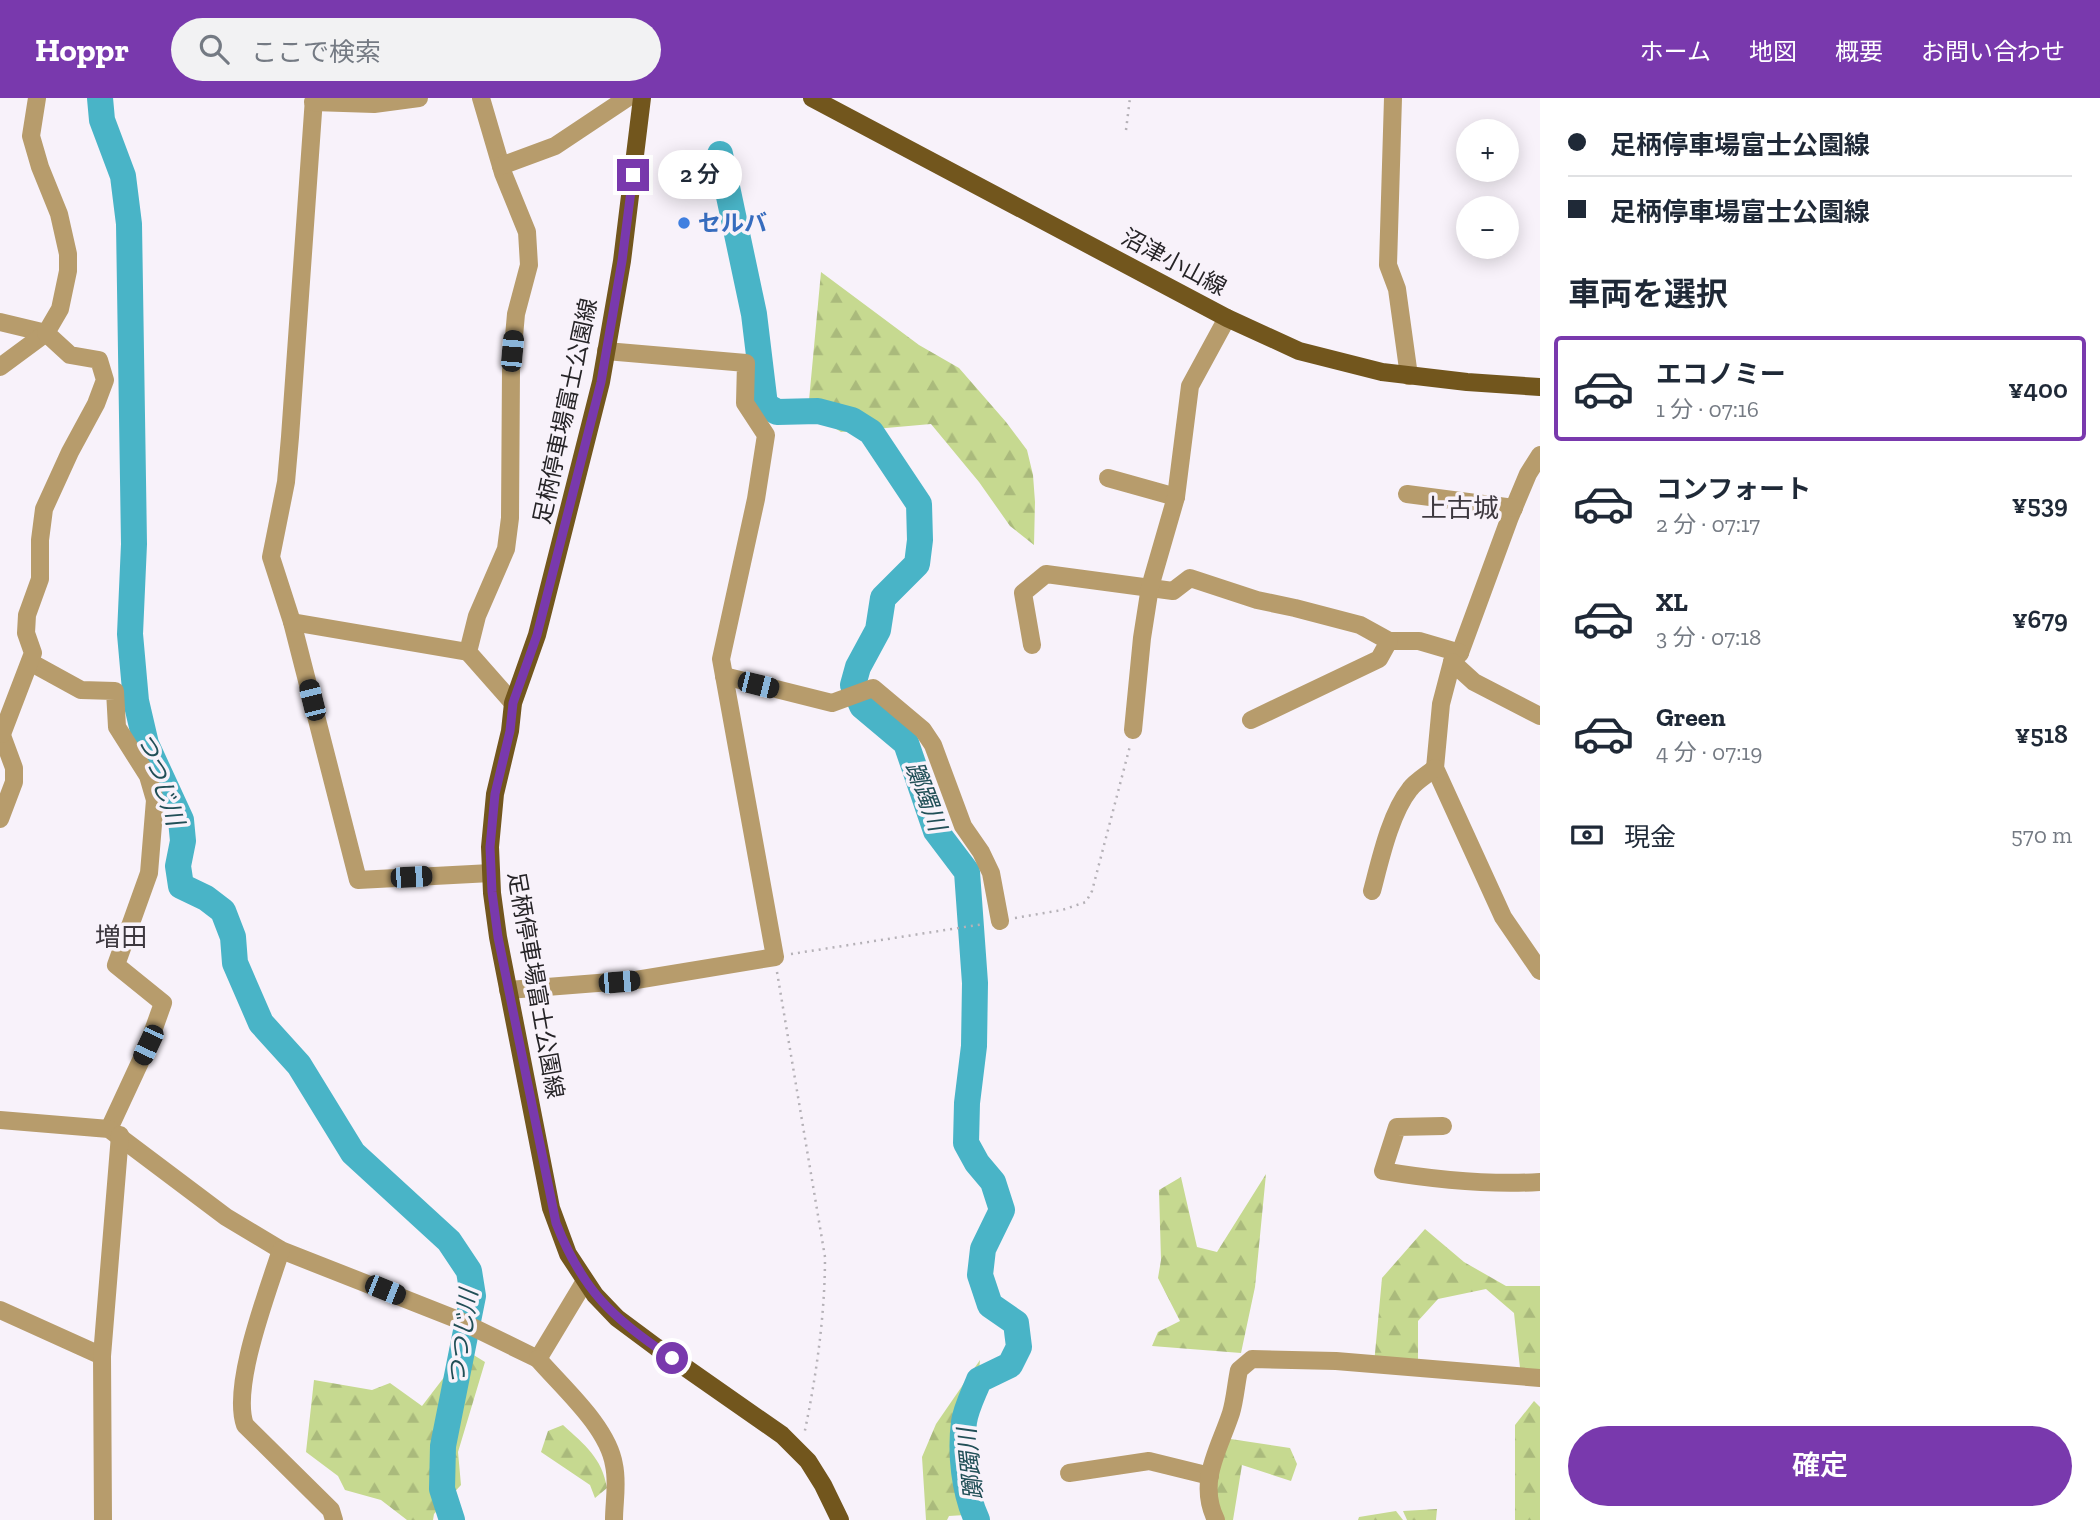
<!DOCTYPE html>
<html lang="ja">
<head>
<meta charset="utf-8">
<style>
  body { margin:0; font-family:"Zilla Slab","Noto Sans JP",serif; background:#f2f2f3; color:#1f2937; height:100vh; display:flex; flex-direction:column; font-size:26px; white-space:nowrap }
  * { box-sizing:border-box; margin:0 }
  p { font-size:23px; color:#747a83 }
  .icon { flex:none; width:38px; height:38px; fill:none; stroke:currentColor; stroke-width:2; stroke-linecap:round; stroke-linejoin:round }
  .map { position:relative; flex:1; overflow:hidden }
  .drawer { display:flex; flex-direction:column; background:#fff; width:560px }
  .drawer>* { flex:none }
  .guide { display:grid; align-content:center; height:154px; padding:0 28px; background:#fff }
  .fabs { position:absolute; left:1456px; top:21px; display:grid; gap:14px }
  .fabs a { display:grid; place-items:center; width:63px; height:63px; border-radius:50%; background:#fff; box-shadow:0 4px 18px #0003; font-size:35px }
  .end { position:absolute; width:32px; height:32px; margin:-16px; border:9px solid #7939ad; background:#fff; box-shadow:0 0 0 4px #fff }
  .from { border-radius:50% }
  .bubble { position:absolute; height:49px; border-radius:24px; background:#fff; box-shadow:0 4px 18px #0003; font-size:23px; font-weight:600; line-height:49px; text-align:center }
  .car { position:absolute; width:21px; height:42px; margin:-21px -10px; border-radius:9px; box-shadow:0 0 5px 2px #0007; background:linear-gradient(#222 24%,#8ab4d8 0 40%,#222 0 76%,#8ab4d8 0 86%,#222 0) }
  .guide b { display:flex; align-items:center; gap:24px; height:66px; font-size:26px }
  .guide b+b { border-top:2px solid #e0e1e3 }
  .guide i { width:18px; height:18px; background:#1f2937 }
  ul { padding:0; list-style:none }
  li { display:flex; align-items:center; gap:21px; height:105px; margin:0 14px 10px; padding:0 14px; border:4px solid transparent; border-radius:7px }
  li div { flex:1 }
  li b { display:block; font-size:26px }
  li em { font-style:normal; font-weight:600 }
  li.current { border-color:#7939ad }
  li>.icon { width:63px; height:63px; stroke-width:1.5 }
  h2 { padding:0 28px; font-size:32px; line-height:84px }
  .pay { display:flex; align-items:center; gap:18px; height:77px; padding:0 28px; font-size:26px }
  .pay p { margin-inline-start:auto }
  .cta { display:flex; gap:14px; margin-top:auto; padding:14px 28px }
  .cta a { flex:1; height:80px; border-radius:42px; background:#7939ad; color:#fff; font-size:28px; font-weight:600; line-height:80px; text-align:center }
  header { display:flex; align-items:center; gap:42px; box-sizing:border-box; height:98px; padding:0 35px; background:#7939ad; color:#fff }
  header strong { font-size:33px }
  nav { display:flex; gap:38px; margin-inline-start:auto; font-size:24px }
  .search { width:490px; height:63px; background:#f2f2f3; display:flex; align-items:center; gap:18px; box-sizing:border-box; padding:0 24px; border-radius:38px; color:#747a83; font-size:26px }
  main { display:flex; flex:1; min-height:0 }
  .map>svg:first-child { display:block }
</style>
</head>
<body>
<header>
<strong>Hoppr</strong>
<div class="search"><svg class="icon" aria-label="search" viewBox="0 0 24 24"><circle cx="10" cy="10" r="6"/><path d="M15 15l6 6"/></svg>ここで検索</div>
<nav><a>ホーム</a><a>地図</a><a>概要</a><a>お問い合わせ</a></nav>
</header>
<main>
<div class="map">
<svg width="1540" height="1422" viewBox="0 0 1540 1422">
  <defs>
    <pattern id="forest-firs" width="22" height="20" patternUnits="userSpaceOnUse" patternTransform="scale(1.75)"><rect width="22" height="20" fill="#c6d990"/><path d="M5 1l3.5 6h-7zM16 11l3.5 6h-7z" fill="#aaba7c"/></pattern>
  </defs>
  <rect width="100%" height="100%" fill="#f8f2fa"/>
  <!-- forest -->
  <g fill="url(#forest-firs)">
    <path d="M 821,174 L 919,247 L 959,270 L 1006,324 L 1027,352 L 1033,377 L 1035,404 L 1034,447 L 1010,428 L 979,384 L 931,326 L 841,334 L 808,313 Z"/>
    <path d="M 1266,1076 L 1255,1189 L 1241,1255 L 1152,1248 L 1158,1234 L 1180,1223 L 1158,1180 L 1161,1162 L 1159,1092 L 1181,1079 L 1197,1149 L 1217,1154 Z"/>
    <path d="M 1425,1131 L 1464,1164 L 1506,1188 L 1540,1188 L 1540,1286 L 1521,1279 L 1514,1215 L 1486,1191 L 1438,1201 L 1418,1223 L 1418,1270 L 1374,1266 L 1382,1180 Z"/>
    <path d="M 451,1243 L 485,1264 L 458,1354 L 461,1387 L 434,1416 L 433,1422 L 407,1422 L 381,1402 L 345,1392 L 338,1378 L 306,1354 L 314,1282 L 372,1292 L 390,1285 L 422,1308 L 445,1278 Z"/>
    <path d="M 980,1262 L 965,1417 L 949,1418 L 947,1422 L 926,1422 L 922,1359 L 936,1326 Z"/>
    <path d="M 1534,1303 L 1540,1309 L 1540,1422 L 1515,1422 L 1515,1327 Z"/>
    <path d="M 563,1327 C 585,1347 602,1360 607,1390 L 595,1400 L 590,1387 L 541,1354 L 548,1333 Z"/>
    <path d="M 1224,1340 L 1290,1350 L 1297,1366 L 1291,1383 L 1242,1367 L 1233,1422 L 1223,1422 L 1212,1415 Z"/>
    <path d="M 1437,1411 L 1436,1422 L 1407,1422 L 1403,1413 Z"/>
    <path d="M 1396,1413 L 1403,1422 L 1358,1422 L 1359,1419 Z"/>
  </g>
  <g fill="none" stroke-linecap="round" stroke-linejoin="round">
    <!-- river -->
    <g stroke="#49b4c7" stroke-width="26">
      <path d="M 100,0 L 102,22 L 123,78 L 129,126 L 134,446 L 130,536 L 136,603 L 146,646 L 181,722 L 183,743 L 178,768 L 181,788 L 206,800 L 223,813 L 233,839 L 235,865 L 261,925 L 299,967 L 353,1055 L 449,1143 L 469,1173 L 473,1198 L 443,1348 L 442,1391 L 452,1422"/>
      <path d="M 720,56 L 754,216 L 765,307 L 777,314 L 818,313 L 852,322 L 871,334 L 919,406 L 920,442 L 917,466 L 883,500 L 878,532 L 858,569 L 853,587 L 862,608 L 906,645 L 936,733 L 967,774 L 975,885 L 974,948 L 967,1005 L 966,1045 L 977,1065 L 993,1084 L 1002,1112 L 983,1151 L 980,1177 L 990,1207 L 1016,1225 L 1019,1249 L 1010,1267 L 979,1282 C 974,1295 966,1310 964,1324 C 960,1355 964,1394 977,1422"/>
    </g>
    <!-- path -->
    <g stroke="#b5b1b7" stroke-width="2.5" stroke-dasharray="2 5" stroke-linecap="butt">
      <path d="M 1126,32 L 1130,0"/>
      <path d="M 1015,820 L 1062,812 L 1086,804 L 1092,793 L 1130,648"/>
      <path d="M 791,856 L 984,826"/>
      <path d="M 777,874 L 825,1159 C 825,1218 816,1280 804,1337"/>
    </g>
    <!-- minor -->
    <g stroke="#b79c6c" stroke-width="18">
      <path d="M 314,0 L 290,339 L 286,384 L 271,459 L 292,524 L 358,782 L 491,775"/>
      <path d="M 481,0 L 503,75 L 527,134 L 529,167 L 516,216 L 511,272 L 510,420 L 506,451 L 477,518 L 468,554 L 513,605"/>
      <path d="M 1393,0 L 1388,167 L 1397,191 L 1409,278"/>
      <path d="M 313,4 L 374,6 L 419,0"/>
      <path d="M 501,68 L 555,48 L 627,0"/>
      <path d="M 0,224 L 46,235"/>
      <path d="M 0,269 L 46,235"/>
      <path d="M 1540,357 L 1528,376 L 1510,419 L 1460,555 L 1452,564 L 1441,606 L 1435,670 L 1503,819 L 1540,873"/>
      <path d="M 1108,380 L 1176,399"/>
      <path d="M 1407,396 L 1514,410"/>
      <path d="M 292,524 L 468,554"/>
      <path d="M 1389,543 L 1419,543 L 1460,555"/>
      <path d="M 1032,547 L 1023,495 L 1046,476 L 1173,493 L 1190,480 L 1257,502 L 1295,510 L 1360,527 L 1389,543 L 1379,561 L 1251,622"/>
      <path d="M 30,564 L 81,592 L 115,593 L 117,629 L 148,678 L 155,702 L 149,775 L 116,867 L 163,905 L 148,947 L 109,1031"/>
      <path d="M 1452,564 L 1474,584 L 1540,618"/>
      <path d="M 724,578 L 832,605 L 873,590 L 923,632 L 933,647 L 963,728 L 981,754 L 991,775 L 1000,823"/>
      <path d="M 0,632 L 14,670 L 14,684 L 0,721"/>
      <path d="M 1133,632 L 1142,540 L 1150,489 L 1176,399 L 1190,288 L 1227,220"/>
      <path d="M 2,636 L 33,555 L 26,535 L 27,517 L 40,481 L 40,442 L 44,411 L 70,354 L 96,306 L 105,282 L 99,262 L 70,257 L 46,235 L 60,211 L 68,173 L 68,156 L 59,116 L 40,69 L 31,38 L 37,0"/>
      <path d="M 1372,793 C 1380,763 1390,716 1410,691 C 1416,683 1427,677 1435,670"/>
      <path d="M 508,892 L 636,882 L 775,859 L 721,561 L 756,401 L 766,337 L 745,305 L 746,265 L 606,253"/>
      <path d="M 0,1022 L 109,1031 L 226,1119 L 281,1152 L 456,1221 L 538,1261 L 585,1183"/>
      <path d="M 1443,1028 L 1397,1029 L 1383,1073 C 1436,1082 1487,1087 1540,1084"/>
      <path d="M 281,1152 C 268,1193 231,1288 245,1327 L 331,1412 L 334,1422"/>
      <path d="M 0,1212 L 102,1258"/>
      <path d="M 538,1261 C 563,1290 608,1329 614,1367 C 618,1385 614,1404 614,1422"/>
      <path d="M 1069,1375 L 1149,1363 L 1210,1378"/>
      <path d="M 103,1422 L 102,1258 L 120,1037"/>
      <path d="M 1216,1422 C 1197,1383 1219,1352 1231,1315 C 1235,1302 1236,1286 1239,1272 L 1252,1261 L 1336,1263 L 1540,1280"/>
    </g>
    <!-- major -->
    <g stroke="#72561d" stroke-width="18">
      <path d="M 642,0 L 622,163 L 601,284 L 537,537 L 513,605 L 510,633 L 495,696 L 490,749 L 492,795 L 498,839 L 551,1110 L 568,1156 L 595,1197 L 617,1220 L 656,1249 L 782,1337 L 808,1363 L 823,1387 L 840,1422"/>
      <path d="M 812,0 L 1227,220 L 1299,253 L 1382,274 L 1467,284 L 1540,289"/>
    </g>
  </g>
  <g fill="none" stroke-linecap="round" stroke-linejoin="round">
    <!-- route -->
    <path stroke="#7939ad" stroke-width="9" d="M 633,77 L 622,163 L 601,284 L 537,537 L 513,605 L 510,633 L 495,696 L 490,749 L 492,794 L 498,839 L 556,1125 C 582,1192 613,1221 672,1260"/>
  </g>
  <!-- markers -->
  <circle fill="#3f7fe0" stroke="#f8f2fa" stroke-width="2.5" cx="684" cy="125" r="7"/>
  <g text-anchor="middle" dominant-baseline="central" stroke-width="7" stroke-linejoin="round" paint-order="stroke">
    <!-- shop labels -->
    <g font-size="23" font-weight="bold" fill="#366cbe" stroke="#f8f2fa" text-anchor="start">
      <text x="698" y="125">セルバ</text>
    </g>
    <!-- street labels -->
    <g font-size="23" fill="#262427" stroke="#f8f2fa">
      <text transform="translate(1174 164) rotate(28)">沼津小山線</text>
      <text transform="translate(565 313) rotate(-78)">足柄停車場富士公園線</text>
      <text transform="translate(536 887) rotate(80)">足柄停車場富士公園線</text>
    </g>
    <!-- water labels -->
    <g font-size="24" font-style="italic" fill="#214f57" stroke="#f8f2fa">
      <text transform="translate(161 681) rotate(71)">つつじ川</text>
      <text transform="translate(926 698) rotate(69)">躑躅川</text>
      <text transform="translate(462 1239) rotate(-82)">つつじ川</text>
      <text transform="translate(970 1366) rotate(-96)">躑躅川</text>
    </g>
    <!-- quarter labels -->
    <g font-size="26" fill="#3d383f" stroke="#f8f2fa">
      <text x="1460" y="410">上古城</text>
      <text x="121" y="839">増田</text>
    </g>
  </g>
</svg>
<div class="fabs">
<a>+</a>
<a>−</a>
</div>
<i class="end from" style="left:672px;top:1260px"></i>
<i class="end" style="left:633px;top:77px"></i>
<div class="bubble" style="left:658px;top:52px;width:84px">2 分</div>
<i class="car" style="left:512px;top:253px;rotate:5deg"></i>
<i class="car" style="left:758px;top:587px;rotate:104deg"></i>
<i class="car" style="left:312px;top:602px;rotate:346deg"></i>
<i class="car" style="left:411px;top:779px;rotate:87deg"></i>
<i class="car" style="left:619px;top:884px;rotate:85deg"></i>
<i class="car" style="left:148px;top:947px;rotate:205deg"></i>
<i class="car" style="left:385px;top:1192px;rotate:112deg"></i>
</div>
<section class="drawer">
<div class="guide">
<b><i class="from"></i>足柄停車場富士公園線</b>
<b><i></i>足柄停車場富士公園線</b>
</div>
<h2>車両を選択</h2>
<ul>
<li class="current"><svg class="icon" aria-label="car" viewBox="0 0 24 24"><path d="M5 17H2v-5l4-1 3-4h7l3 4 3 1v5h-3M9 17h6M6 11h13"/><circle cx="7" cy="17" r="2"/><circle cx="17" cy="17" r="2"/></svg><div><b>エコノミー</b><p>1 分 · 07:16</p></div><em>¥400</em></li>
<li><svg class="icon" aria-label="car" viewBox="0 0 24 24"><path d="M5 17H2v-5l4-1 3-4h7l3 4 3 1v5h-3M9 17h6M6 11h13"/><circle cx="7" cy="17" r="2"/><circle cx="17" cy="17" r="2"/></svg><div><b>コンフォート</b><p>2 分 · 07:17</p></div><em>¥539</em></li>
<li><svg class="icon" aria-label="car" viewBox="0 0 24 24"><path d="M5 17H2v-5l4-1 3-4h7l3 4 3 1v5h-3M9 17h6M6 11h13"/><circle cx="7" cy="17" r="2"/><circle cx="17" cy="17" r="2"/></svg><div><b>XL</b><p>3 分 · 07:18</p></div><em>¥679</em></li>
<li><svg class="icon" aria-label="car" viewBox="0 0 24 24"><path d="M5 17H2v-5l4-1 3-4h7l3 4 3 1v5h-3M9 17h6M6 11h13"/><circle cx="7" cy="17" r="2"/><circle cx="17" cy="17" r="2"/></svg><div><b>Green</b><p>4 分 · 07:19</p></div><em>¥518</em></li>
</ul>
<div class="pay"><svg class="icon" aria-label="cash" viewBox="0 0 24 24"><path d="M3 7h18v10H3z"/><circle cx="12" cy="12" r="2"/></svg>現金<p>570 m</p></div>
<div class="cta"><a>確定</a></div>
</section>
</main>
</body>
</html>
